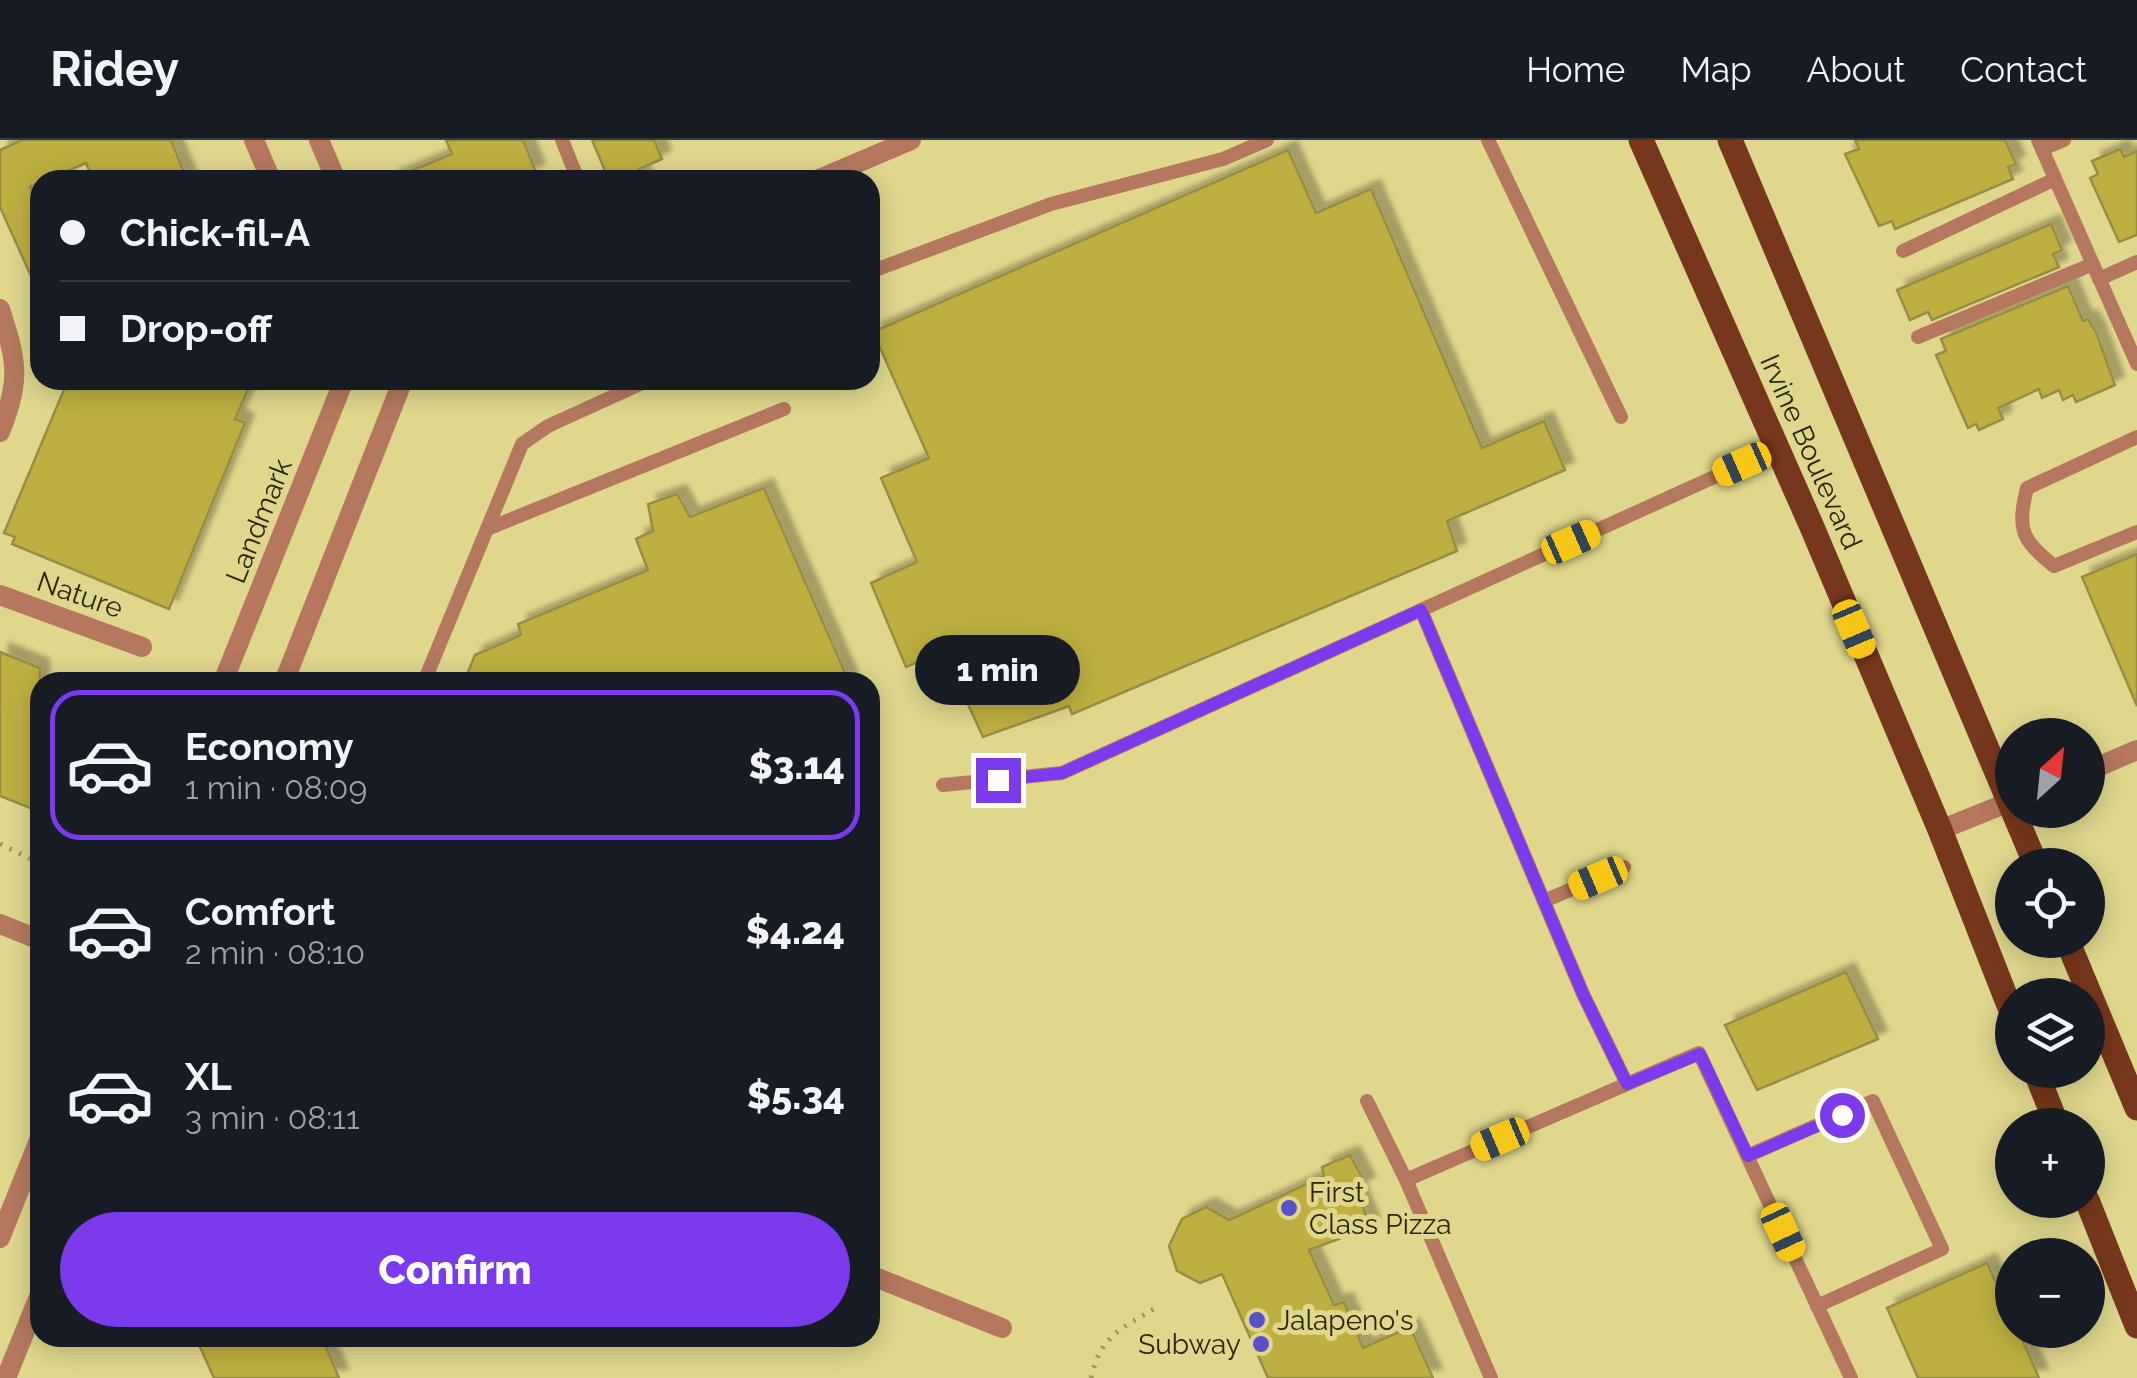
<!DOCTYPE html>
<html lang="en">
<head>
<meta charset="utf-8">
<style>
  body { margin:0; font-family:Raleway,sans-serif; background:#20242c; color:#f1f3f6; height:100vh; display:flex; flex-direction:column; font-size:38px; white-space:nowrap }
  * { box-sizing:border-box; margin:0 }
  p { font-size:32px; color:#9ea1a6 }
  .icon { flex:none; width:55px; height:55px; fill:none; stroke:currentColor; stroke-width:2; stroke-linecap:round; stroke-linejoin:round }
  .map { position:relative; flex:1; overflow:hidden }
  .sheet { position:absolute; left:30px; top:532px; width:850px; height:675px; display:flex; flex-direction:column; background:#171b24; border-radius:30px; box-shadow:0 5px 25px #0003 }
  .sheet>* { flex:none }
  .hud { position:absolute; left:30px; top:30px; width:850px; height:220px; border-radius:30px; box-shadow:0 5px 25px #0003; display:grid; align-content:center; height:220px; padding:0 30px; background:#171b24 }
  .needle { width:65px; rotate:27deg }
  .tools { position:absolute; left:1995px; top:578px; display:grid; gap:20px }
  .tools a { display:grid; place-items:center; width:110px; height:110px; border-radius:50%; background:#171b24; box-shadow:0 5px 25px #0003; font-size:50px }
  .end { position:absolute; width:45px; height:45px; margin:-22px; border:12px solid #7c3aed; background:#fff; box-shadow:0 0 0 5px #fff }
  .from { border-radius:50% }
  .bubble { position:absolute; height:70px; border-radius:35px; background:#171b24; box-shadow:0 5px 25px #0003; font-size:32px; font-weight:800; line-height:70px; text-align:center }
  .car { position:absolute; width:30px; height:60px; margin:-30px -15px; border-radius:12px; box-shadow:0 0 8px 2px #0007; background:linear-gradient(#f5c518 24%,#345 0 40%,#f5c518 0 76%,#345 0 86%,#f5c518 0) }
  .hud b { display:flex; align-items:center; gap:35px; height:95px; font-size:38px }
  .hud b+b { border-top:2px solid #363941 }
  .hud i { width:25px; height:25px; background:#f1f3f6 }
  ul { padding:18px 0 0; list-style:none }
  li { display:flex; align-items:center; gap:30px; height:150px; margin:0 20px 15px; padding:0 10px; border:5px solid transparent; border-radius:30px }
  li div { flex:1 }
  li b { display:block; font-size:38px }
  li em { font-style:normal; font-weight:800 }
  li.on { border-color:#7c3aed }
  li>.icon { width:90px; height:90px; stroke-width:1.5 }
  .primary-button { display:flex; gap:20px; margin-top:auto; padding:20px 30px }
  .primary-button a { flex:1; height:115px; border-radius:60px; background:#7c3aed; color:#fff; font-size:40px; font-weight:800; line-height:115px; text-align:center }
  header { display:flex; align-items:center; gap:60px; box-sizing:border-box; height:140px; padding:0 50px; background:#171b24; border-bottom:2px solid #363941 }
  header strong { font-size:48px }
  nav { display:flex; gap:55px; margin-inline-start:auto; font-size:35px }
  .map>svg:first-child { display:block }
</style>
</head>
<body>
<header>
<strong>Ridey</strong>
<nav><a>Home</a><a>Map</a><a>About</a><a>Contact</a></nav>
</header>
<div class="map">
<svg width="2137" height="1238" viewBox="0 0 2137 1238">
  <defs>
    <filter id="shadow"><feDropShadow dx="9" dy="-9" stdDeviation="2.5" flood-color="#0004"/></filter>
  </defs>
  <rect width="100%" height="100%" fill="#dfd78c"/>
  <!-- building -->
  <g fill="#bdb041" stroke="#968e45" stroke-width="2.5" filter="url(#shadow)">
    <path d="M 22,0 L 171,0 L 187,40 L 93,40 L 86,23 L 30,47 L 40,69 L 40,156 L 0,67 L 0,10 Z"/>
    <path d="M 446,0 L 523,0 L 536,32 L 517,40 L 389,40 L 452,14 Z"/>
    <path d="M 592,0 L 654,0 L 662,19 L 639,29 L 643,40 L 609,40 Z"/>
    <path d="M 1855,0 L 2005,0 L 2016,24 L 2008,27 L 2013,39 L 1895,89 L 1892,81 L 1879,86 L 1845,14 L 1859,9 Z"/>
    <path d="M 2120,9 L 2124,17 L 2137,11 L 2137,95 L 2119,102 L 2090,38 L 2098,34 L 2092,21 Z"/>
    <path d="M 1288,10 L 1316,73 L 1371,49 L 1482,308 L 1544,281 L 1565,330 L 1447,381 L 1457,411 L 1072,574 L 1069,566 L 983,597 L 961,549 L 970,541 L 954,508 L 906,527 L 871,443 L 917,422 L 881,338 L 929,318 L 873,192 Z"/>
    <path d="M 2051,84 L 2062,110 L 2053,114 L 2059,127 L 1932,180 L 1928,172 L 1910,180 L 1897,150 Z"/>
    <path d="M 2068,146 L 2083,181 L 2088,179 L 2096,192 L 2115,245 L 2076,262 L 2073,255 L 2063,260 L 2059,250 L 2042,258 L 2039,249 L 1998,268 L 2003,279 L 1979,290 L 1976,284 L 1968,288 L 1936,215 L 1946,211 L 1941,199 Z"/>
    <path d="M 68,240 L 252,240 L 235,279 L 245,283 L 169,469 L 12,404 L 15,397 L 4,393 Z"/>
    <path d="M 764,348 L 849,542 L 464,542 L 475,515 L 521,495 L 518,484 L 648,430 L 636,399 L 653,391 L 648,364 L 677,354 L 690,377 Z"/>
    <path d="M 2137,414 L 2137,566 L 2082,437 Z"/>
    <path d="M 0,512 L 40,528 L 40,586 L 32,606 L 40,609 L 40,672 L 0,656 Z"/>
    <path d="M 1846,832 L 1878,899 L 1757,950 L 1725,885 Z"/>
    <path d="M 1350,1015 L 1366,1045 L 1356,1050 L 1371,1087 L 1309,1110 L 1334,1165 L 1344,1162 L 1363,1208 L 1410,1187 L 1433,1238 L 1268,1238 L 1222,1134 L 1200,1143 L 1177,1131 L 1169,1106 L 1182,1079 L 1206,1067 L 1229,1080 L 1324,1036 L 1322,1027 Z"/>
    <path d="M 1987,1123 L 2012,1179 L 2012,1190 L 2018,1190 L 2039,1238 L 1918,1238 L 1887,1168 Z"/>
    <path d="M 196,1198 L 322,1198 L 339,1238 L 214,1238 Z"/>
  </g>
  <g fill="none" stroke-linecap="round" stroke-linejoin="round">
    <!-- path -->
    <g stroke="#a0995d" stroke-width="5" stroke-dasharray="2.5 8" stroke-linecap="butt">
      <path d="M 0,704 L 33,720 L 40,728"/>
      <path d="M 39,761 L 40,760"/>
      <path d="M 1091,1238 C 1101,1194 1122,1189 1157,1167"/>
    </g>
    <!-- service -->
    <g stroke="#b5785f" stroke-width="14">
      <path d="M 562,0 L 578,40"/>
      <path d="M 1488,0 L 1621,277"/>
      <path d="M 2038,0 L 2137,224"/>
      <path d="M 2042,9 L 2064,0"/>
      <path d="M 1903,111 L 2055,39"/>
      <path d="M 870,132 L 1051,64 L 1223,19 L 1267,0"/>
      <path d="M 2099,139 L 2137,122"/>
      <path d="M 1918,197 L 2093,124"/>
      <path d="M 2137,297 L 2027,348 C 2017,390 2021,399 2054,426 L 2137,392"/>
      <path d="M 487,389 L 784,269"/>
      <path d="M 1421,470 L 1583,854 L 1627,944 L 1699,913 L 1851,1238"/>
      <path d="M 424,542 L 522,304 L 548,286 L 649,240"/>
      <path d="M 943,645 L 1062,633 L 1778,308"/>
      <path d="M 1544,761 L 1624,727"/>
      <path d="M 1367,961 L 1406,1040 L 1491,1238"/>
      <path d="M 1747,1016 L 1873,961 L 1942,1109 L 1817,1166"/>
      <path d="M 1406,1040 L 1627,944"/>
    </g>
    <!-- minor -->
    <g stroke="#b5785f" stroke-width="20">
      <path d="M 817,40 L 911,0"/>
      <path d="M 0,169 C 17,222 21,239 0,292"/>
      <path d="M 0,455 L 142,507"/>
      <path d="M 2088,631 L 2137,610"/>
      <path d="M 1940,690 L 2012,661"/>
      <path d="M 870,1135 L 1002,1188"/>
    </g>
    <!-- tertiary -->
    <g stroke="#b5785f" stroke-width="20">
      <path d="M 254,0 L 271,40"/>
      <path d="M 319,0 L 336,40"/>
      <path d="M 223,542 L 344,240"/>
      <path d="M 284,542 L 403,240"/>
      <path d="M 0,784 L 40,800"/>
      <path d="M 0,1098 L 40,998"/>
      <path d="M 6,1238 L 40,1154"/>
    </g>
    <!-- primary -->
    <g stroke="#77371c" stroke-width="25">
      <path d="M 1641,0 L 1812,387 L 1940,690 L 2012,873"/>
      <path d="M 1730,0 L 2036,725"/>
      <path d="M 2067,800 L 2137,968"/>
      <path d="M 2035,930 L 2057,985"/>
      <path d="M 2087,1060 L 2137,1186"/>
    </g>
  </g>
  <g fill="none" stroke-linecap="round" stroke-linejoin="round">
    <!-- route -->
    <path stroke="#7c3aed" stroke-width="12" d="M 998,640 L 1062,633 L 1421,470 L 1583,854 L 1627,944 L 1700,914 L 1748,1016 L 1842,975"/>
  </g>
  <!-- markers -->
  <g fill="#5c50c8" stroke="#dfd78c" stroke-width="4">
    <circle cx="1289" cy="1068" r="10"/>
    <circle cx="1257" cy="1180" r="10"/>
    <circle cx="1261" cy="1204" r="10"/>
  </g>
  <g text-anchor="middle" dominant-baseline="central" stroke-width="10" stroke-linejoin="round" paint-order="stroke">
    <!-- street labels -->
    <g font-size="28" fill="#2a2707" stroke="#dfd78c">
      <text transform="translate(1811 312) rotate(66)">Irvine Boulevard</text>
      <text transform="translate(259 381) rotate(-68)">Landmark</text>
      <text transform="translate(80 455) rotate(19)">Nature</text>
    </g>
    <!-- poi labels -->
    <g font-size="28" fill="#2a2707" stroke="#dfd78c" text-anchor="start">
      <text x="1309" y="1052">First<tspan x="1309" dy="32">Class Pizza</tspan></text>
      <text x="1277" y="1180">Jalapeno's</text>
      <text x="1241" y="1204" text-anchor="end">Subway</text>
    </g>
  </g>
</svg>
<div class="tools">
<a><svg class="needle" viewBox="-14 -14 28 28"><path d="M0-13l5 13h-10z" fill="#e53935"/><path d="M0 13l5-13h-10z" fill="#9ea1a6"/></svg></a>
<a><svg class="icon" aria-label="locate" viewBox="0 0 24 24"><circle cx="12" cy="12" r="6"/><path d="M12 2v4M12 18v4M2 12h4M18 12h4"/></svg></a>
<a><svg class="icon" aria-label="layers" viewBox="0 0 24 24"><path d="M12 4l9 5-9 5-9-5zM3 14l9 5 9-5"/></svg></a>
<a>+</a>
<a>−</a>
</div>
<i class="end from" style="left:1842px;top:975px"></i>
<i class="end" style="left:998px;top:640px"></i>
<div class="bubble" style="left:915px;top:495px;width:165px">1 min</div>
<i class="car" style="left:1742px;top:324px;rotate:246deg"></i>
<i class="car" style="left:1571px;top:402px;rotate:66deg"></i>
<i class="car" style="left:1854px;top:489px;rotate:157deg"></i>
<i class="car" style="left:1598px;top:738px;rotate:247deg"></i>
<i class="car" style="left:1500px;top:999px;rotate:247deg"></i>
<i class="car" style="left:1783px;top:1092px;rotate:155deg"></i>
<div class="hud">
<b><i class="from"></i>Chick-fil-A</b>
<b><i></i>Drop-off</b>
</div>
<section class="sheet">
<ul>
<li class="on"><svg class="icon" aria-label="car" viewBox="0 0 24 24"><path d="M5 17H2v-5l4-1 3-4h7l3 4 3 1v5h-3M9 17h6M6 11h13"/><circle cx="7" cy="17" r="2"/><circle cx="17" cy="17" r="2"/></svg><div><b>Economy</b><p>1 min · 08:09</p></div><em>$3.14</em></li>
<li><svg class="icon" aria-label="car" viewBox="0 0 24 24"><path d="M5 17H2v-5l4-1 3-4h7l3 4 3 1v5h-3M9 17h6M6 11h13"/><circle cx="7" cy="17" r="2"/><circle cx="17" cy="17" r="2"/></svg><div><b>Comfort</b><p>2 min · 08:10</p></div><em>$4.24</em></li>
<li><svg class="icon" aria-label="car" viewBox="0 0 24 24"><path d="M5 17H2v-5l4-1 3-4h7l3 4 3 1v5h-3M9 17h6M6 11h13"/><circle cx="7" cy="17" r="2"/><circle cx="17" cy="17" r="2"/></svg><div><b>XL</b><p>3 min · 08:11</p></div><em>$5.34</em></li>
</ul>
<div class="primary-button"><a>Confirm</a></div>
</section>
</div>
</body>
</html>
